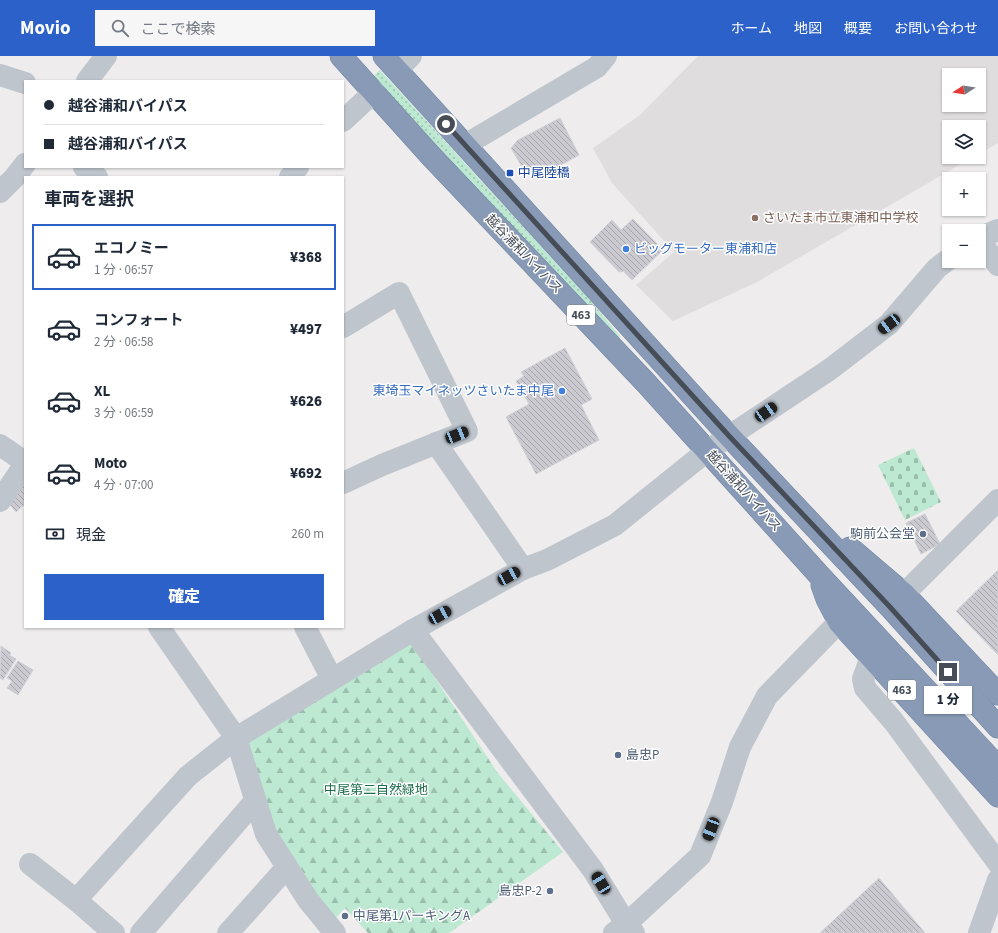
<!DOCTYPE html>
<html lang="ja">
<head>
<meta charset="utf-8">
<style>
  body { margin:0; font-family:"Source Sans 3","Noto Sans JP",sans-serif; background:#f6f6f7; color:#1f2937; height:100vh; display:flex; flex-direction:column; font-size:15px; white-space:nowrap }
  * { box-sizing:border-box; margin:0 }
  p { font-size:13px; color:#747a83 }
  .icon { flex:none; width:22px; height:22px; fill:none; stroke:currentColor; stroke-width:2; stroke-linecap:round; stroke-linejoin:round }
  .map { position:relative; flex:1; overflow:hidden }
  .side { position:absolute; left:24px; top:120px; width:320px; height:452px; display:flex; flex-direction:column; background:#fff; border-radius:0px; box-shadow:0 1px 3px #0004 }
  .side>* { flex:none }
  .hud { position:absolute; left:24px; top:24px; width:320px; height:88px; border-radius:0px; box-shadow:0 1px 3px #0004; display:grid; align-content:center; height:88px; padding:0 20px; background:#fff }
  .needle { width:26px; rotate:258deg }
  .tools { position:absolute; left:942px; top:12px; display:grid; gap:8px }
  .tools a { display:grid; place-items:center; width:44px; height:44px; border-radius:0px; background:#fff; box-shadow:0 1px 3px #0004; font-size:20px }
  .end { position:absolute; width:18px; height:18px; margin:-9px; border:5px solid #464d57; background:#fff; box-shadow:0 0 0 2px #fff }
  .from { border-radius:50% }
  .bubble { position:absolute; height:28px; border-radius:0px; background:#fff; box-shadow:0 1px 3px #0004; font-size:13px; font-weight:800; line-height:28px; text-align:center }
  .car { position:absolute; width:12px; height:24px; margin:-12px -6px; border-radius:5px; box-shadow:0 0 3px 1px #0007; background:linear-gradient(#222 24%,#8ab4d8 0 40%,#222 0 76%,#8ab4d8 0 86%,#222 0) }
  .hud b { display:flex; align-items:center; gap:14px; height:38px; font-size:15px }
  .hud b+b { border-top:1px solid #e0e1e3 }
  .hud i { width:10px; height:10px; background:#1f2937 }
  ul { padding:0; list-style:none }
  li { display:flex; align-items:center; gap:12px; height:66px; margin:0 8px 6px; padding:0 12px; border:2px solid transparent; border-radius:0px }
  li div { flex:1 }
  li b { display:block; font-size:15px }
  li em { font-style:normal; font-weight:800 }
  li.active { border-color:#2b61c9 }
  li>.icon { width:36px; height:36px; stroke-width:1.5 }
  h2 { padding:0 20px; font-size:18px; line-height:48px }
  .pay { display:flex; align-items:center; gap:10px; height:44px; padding:0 20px; font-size:15px }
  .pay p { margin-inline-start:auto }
  .button { display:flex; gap:8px; margin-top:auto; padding:8px 20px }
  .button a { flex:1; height:46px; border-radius:0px; background:#2b61c9; color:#fff; font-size:16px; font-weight:800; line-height:46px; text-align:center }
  header { display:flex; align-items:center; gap:24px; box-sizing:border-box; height:56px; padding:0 20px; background:#2b61c9; color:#fff }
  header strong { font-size:19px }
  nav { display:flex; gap:22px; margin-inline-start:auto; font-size:14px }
  .search { width:280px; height:36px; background:#f6f6f7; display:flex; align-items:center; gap:10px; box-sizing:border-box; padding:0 14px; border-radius:0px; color:#747a83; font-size:15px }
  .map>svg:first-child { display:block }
</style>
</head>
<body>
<header>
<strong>Movio</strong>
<div class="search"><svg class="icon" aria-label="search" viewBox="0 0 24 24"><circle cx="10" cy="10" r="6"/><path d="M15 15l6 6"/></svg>ここで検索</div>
<nav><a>ホーム</a><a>地図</a><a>概要</a><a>お問い合わせ</a></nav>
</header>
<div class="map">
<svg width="998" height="877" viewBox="0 0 998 877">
  <defs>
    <pattern id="green-dots" width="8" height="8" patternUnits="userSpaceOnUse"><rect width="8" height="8" fill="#bde9d2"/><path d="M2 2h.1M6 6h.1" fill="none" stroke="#9bbfad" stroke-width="1.8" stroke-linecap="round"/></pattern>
    <pattern id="forest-firs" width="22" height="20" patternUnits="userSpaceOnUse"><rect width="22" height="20" fill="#bde9d2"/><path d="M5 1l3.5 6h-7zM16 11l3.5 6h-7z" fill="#9bbfad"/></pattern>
    <pattern id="cemetery-stones" width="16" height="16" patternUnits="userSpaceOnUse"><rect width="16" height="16" fill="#bde9d2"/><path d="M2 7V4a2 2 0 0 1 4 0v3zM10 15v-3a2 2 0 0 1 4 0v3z" fill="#9bbfad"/></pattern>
    <pattern id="building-back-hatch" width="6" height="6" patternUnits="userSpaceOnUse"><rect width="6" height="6" fill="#cacad0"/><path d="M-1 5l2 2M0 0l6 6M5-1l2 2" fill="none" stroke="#a6a6ac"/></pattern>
  </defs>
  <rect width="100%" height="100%" fill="#eeecec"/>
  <!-- education -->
  <path fill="#dfdddd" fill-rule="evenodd" d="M 698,0 L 998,0 L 998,87 L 979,98 L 979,71 L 949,71 L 949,101 L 973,101 L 757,226 L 673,265 L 636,229 L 674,196 L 612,127 L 593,92 L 640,59 ZM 949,19 L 979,19 L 979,49 L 949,49 Z"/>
  <!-- green -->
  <path fill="url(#green-dots)" d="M 380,14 L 590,244 L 620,280 L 618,285 L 373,21 Z"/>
  <!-- forest -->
  <path fill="url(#forest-firs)" d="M 412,587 L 497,716 L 563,796 L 449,877 L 368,877 L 345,852 L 332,866 L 275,781 L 245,693 L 249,682 Z"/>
  <!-- cemetery -->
  <path fill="url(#cemetery-stones)" d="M 914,392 L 941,446 L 905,464 L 878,409 Z"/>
  <!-- building -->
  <g fill="url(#building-back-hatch)" stroke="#d0d1d7">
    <path d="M 560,62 L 579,99 L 537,122 L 521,109 L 511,92 L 518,84 Z"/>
    <path d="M 633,163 L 663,194 L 632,224 L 623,215 L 619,216 L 590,186 L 612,164 L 621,174 Z"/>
    <path d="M 565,292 L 592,343 L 581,349 L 599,384 L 536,418 L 506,361 L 529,348 L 516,325 L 524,320 L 521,316 Z"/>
    <path d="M 25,427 L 25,448 L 16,456 L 7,445 Z"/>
    <path d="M 925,458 L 940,488 L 921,498 L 906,467 Z"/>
    <path d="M 998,514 L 998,599 L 956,555 Z"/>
    <path d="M 1,590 L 11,597 L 9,599 L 16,603 L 3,624 L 0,622 Z"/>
    <path d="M 18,605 L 33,614 L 18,639 L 7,632 L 12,625 L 7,622 Z"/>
    <path d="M 879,822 L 925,877 L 820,877 Z"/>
  </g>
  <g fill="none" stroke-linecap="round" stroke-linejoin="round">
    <!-- highway casing -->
    <g stroke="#7385a2" stroke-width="23">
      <g id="highway">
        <path d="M 341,0 L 430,99 L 646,327 L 819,519 L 998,711"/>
        <path d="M 384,0 L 730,381 L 890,551 L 998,671"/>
        <path d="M 850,492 L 904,538 L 998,638"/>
        <path d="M 822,529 L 827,543 L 839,566 L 998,740"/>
      </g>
    </g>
    <!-- street -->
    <g stroke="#bec5cd" stroke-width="22">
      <path d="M 397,14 L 411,0"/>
      <path d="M 0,19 L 25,27"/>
      <path d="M 87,25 L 106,0"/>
      <path d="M 343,65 L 374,36"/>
      <path d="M 465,89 L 597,11 L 606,0"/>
      <path d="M 84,111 L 97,121"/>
      <path d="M 290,121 L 298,111"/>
      <path d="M 0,136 L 14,122 L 25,108"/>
      <path d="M 979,182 L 998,174"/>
      <path d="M 979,184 L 998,209"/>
      <path d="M 343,271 L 399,237 L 467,375 L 382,409 L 343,427"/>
      <path d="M 436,387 L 523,513"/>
      <path d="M 0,389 L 25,406"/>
      <path d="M 0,445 L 25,408"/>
      <path d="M 904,538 L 998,444"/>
      <path d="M 159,571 L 236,682 L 266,778 L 308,844 L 335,877"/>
      <path d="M 305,571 L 332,623"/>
      <path d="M 413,574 L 593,814 L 626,868 L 634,877"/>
      <path d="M 871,601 L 863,623 L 865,632 L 894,666 L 998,807"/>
      <path d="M 30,808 L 76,844 L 114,877"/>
      <path d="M 76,844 L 188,720 L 236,682 L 413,574 L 523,513 L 547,504 L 615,469 L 707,395 L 829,314 L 889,268 L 937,212 L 949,203"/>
      <path d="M 141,877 L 255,745"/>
      <path d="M 228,877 L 287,811"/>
      <path d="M 614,877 L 626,868 L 700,800 L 722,746 L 740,691 L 767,640 L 839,566"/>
      <path d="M 979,877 L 998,824"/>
    </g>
    <!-- highway -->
    <use href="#highway" stroke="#889ab6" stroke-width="22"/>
  </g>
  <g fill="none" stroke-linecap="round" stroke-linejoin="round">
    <!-- route -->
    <path stroke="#464d57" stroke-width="5" d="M 446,68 L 730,381 L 890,551 L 948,616"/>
  </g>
  <!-- markers -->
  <rect fill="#1a4fb4" stroke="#fff" stroke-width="1.5" x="506" y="113" width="8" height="8" rx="2"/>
  <circle fill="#8d6e63" stroke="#fff" stroke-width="1.5" cx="755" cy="162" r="4"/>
  <g fill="#3f7fe0" stroke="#fff" stroke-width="1.5">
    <circle cx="626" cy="193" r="4"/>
    <circle cx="562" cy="335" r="4"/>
  </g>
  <g fill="#5c6f8a" stroke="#fff" stroke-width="1.5">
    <circle cx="923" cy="478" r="4"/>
    <circle cx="618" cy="699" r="4"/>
    <circle cx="550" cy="835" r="4"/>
    <circle cx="345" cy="860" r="4"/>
  </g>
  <g text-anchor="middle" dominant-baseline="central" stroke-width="3" stroke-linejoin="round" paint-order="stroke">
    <!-- shield labels -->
    <g fill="#fff" stroke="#7e8289" stroke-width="1">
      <rect x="567" y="249" width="28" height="20" rx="3"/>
      <rect x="888" y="624" width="28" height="20" rx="3"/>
    </g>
    <g font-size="12" font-weight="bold" fill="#464d57">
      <text x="581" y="259">463</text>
      <text x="902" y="634">463</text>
    </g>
    <!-- transit labels -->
    <g font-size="13" fill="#164399" stroke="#fff" text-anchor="start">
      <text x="518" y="117">中尾陸橋</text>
    </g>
    <!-- education labels -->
    <g font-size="13" fill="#785e54" stroke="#fff" text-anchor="start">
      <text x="763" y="162">さいたま市立東浦和中学校</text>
    </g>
    <!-- shop labels -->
    <g font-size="13" fill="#366cbe" stroke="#fff" text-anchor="start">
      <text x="634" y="193">ビッグモーター東浦和店</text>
      <text x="554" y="335" text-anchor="end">東埼玉マイネッツさいたま中尾</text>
    </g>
    <!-- street labels -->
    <g font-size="13" fill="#464d57" stroke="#fff">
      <text transform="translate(524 198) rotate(46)">越谷浦和バイパス</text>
      <text transform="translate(744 435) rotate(48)">越谷浦和バイパス</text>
    </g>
    <!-- service labels -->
    <g font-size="13" fill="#4e5e75" stroke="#fff" text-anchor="end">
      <text x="915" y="478">駒前公会堂</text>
      <text x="626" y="699" text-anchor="start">島忠P</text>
      <text x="542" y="835">島忠P-2</text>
      <text x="353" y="860" text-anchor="start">中尾第1パーキングA</text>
    </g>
    <!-- park labels -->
    <g font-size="13" fill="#1f6f4f" stroke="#fff">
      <text x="376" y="734">中尾第二自然緑地</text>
    </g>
  </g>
</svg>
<div class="tools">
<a><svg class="needle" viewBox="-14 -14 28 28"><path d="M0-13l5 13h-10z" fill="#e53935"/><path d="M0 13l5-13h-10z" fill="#747a83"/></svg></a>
<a><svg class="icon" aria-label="layers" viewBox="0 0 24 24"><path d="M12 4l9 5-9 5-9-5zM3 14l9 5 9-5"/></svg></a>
<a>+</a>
<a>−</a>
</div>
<i class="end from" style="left:446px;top:68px"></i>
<i class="end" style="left:948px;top:616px"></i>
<div class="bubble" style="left:924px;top:630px;width:48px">1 分</div>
<i class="car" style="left:889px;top:268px;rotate:233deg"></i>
<i class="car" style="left:766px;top:356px;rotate:56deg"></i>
<i class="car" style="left:457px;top:379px;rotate:68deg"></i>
<i class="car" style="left:509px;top:520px;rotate:61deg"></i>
<i class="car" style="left:440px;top:559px;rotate:61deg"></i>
<i class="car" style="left:711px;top:773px;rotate:201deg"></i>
<i class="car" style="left:601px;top:827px;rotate:329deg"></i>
<div class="hud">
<b><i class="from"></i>越谷浦和バイパス</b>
<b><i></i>越谷浦和バイパス</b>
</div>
<section class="side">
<h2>車両を選択</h2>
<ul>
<li class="active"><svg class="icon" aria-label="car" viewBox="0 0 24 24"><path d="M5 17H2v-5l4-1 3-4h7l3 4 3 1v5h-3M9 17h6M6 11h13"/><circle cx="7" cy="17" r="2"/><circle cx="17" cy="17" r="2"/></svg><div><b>エコノミー</b><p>1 分 · 06:57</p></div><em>¥368</em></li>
<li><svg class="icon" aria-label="car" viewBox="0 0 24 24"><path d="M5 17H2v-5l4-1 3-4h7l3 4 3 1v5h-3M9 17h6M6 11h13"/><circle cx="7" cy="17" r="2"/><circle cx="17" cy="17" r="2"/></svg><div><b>コンフォート</b><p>2 分 · 06:58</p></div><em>¥497</em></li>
<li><svg class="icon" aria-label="car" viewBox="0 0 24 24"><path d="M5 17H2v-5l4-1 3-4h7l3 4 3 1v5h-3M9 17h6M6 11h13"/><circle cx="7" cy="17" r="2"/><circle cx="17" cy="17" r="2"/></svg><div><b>XL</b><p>3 分 · 06:59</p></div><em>¥626</em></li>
<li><svg class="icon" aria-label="car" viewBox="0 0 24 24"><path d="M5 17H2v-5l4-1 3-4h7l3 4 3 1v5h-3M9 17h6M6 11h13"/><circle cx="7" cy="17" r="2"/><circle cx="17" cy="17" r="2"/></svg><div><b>Moto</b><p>4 分 · 07:00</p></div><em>¥692</em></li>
</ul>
<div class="pay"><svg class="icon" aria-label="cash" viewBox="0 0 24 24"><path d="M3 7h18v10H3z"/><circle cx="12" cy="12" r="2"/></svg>現金<p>260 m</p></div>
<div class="button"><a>確定</a></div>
</section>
</div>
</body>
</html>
